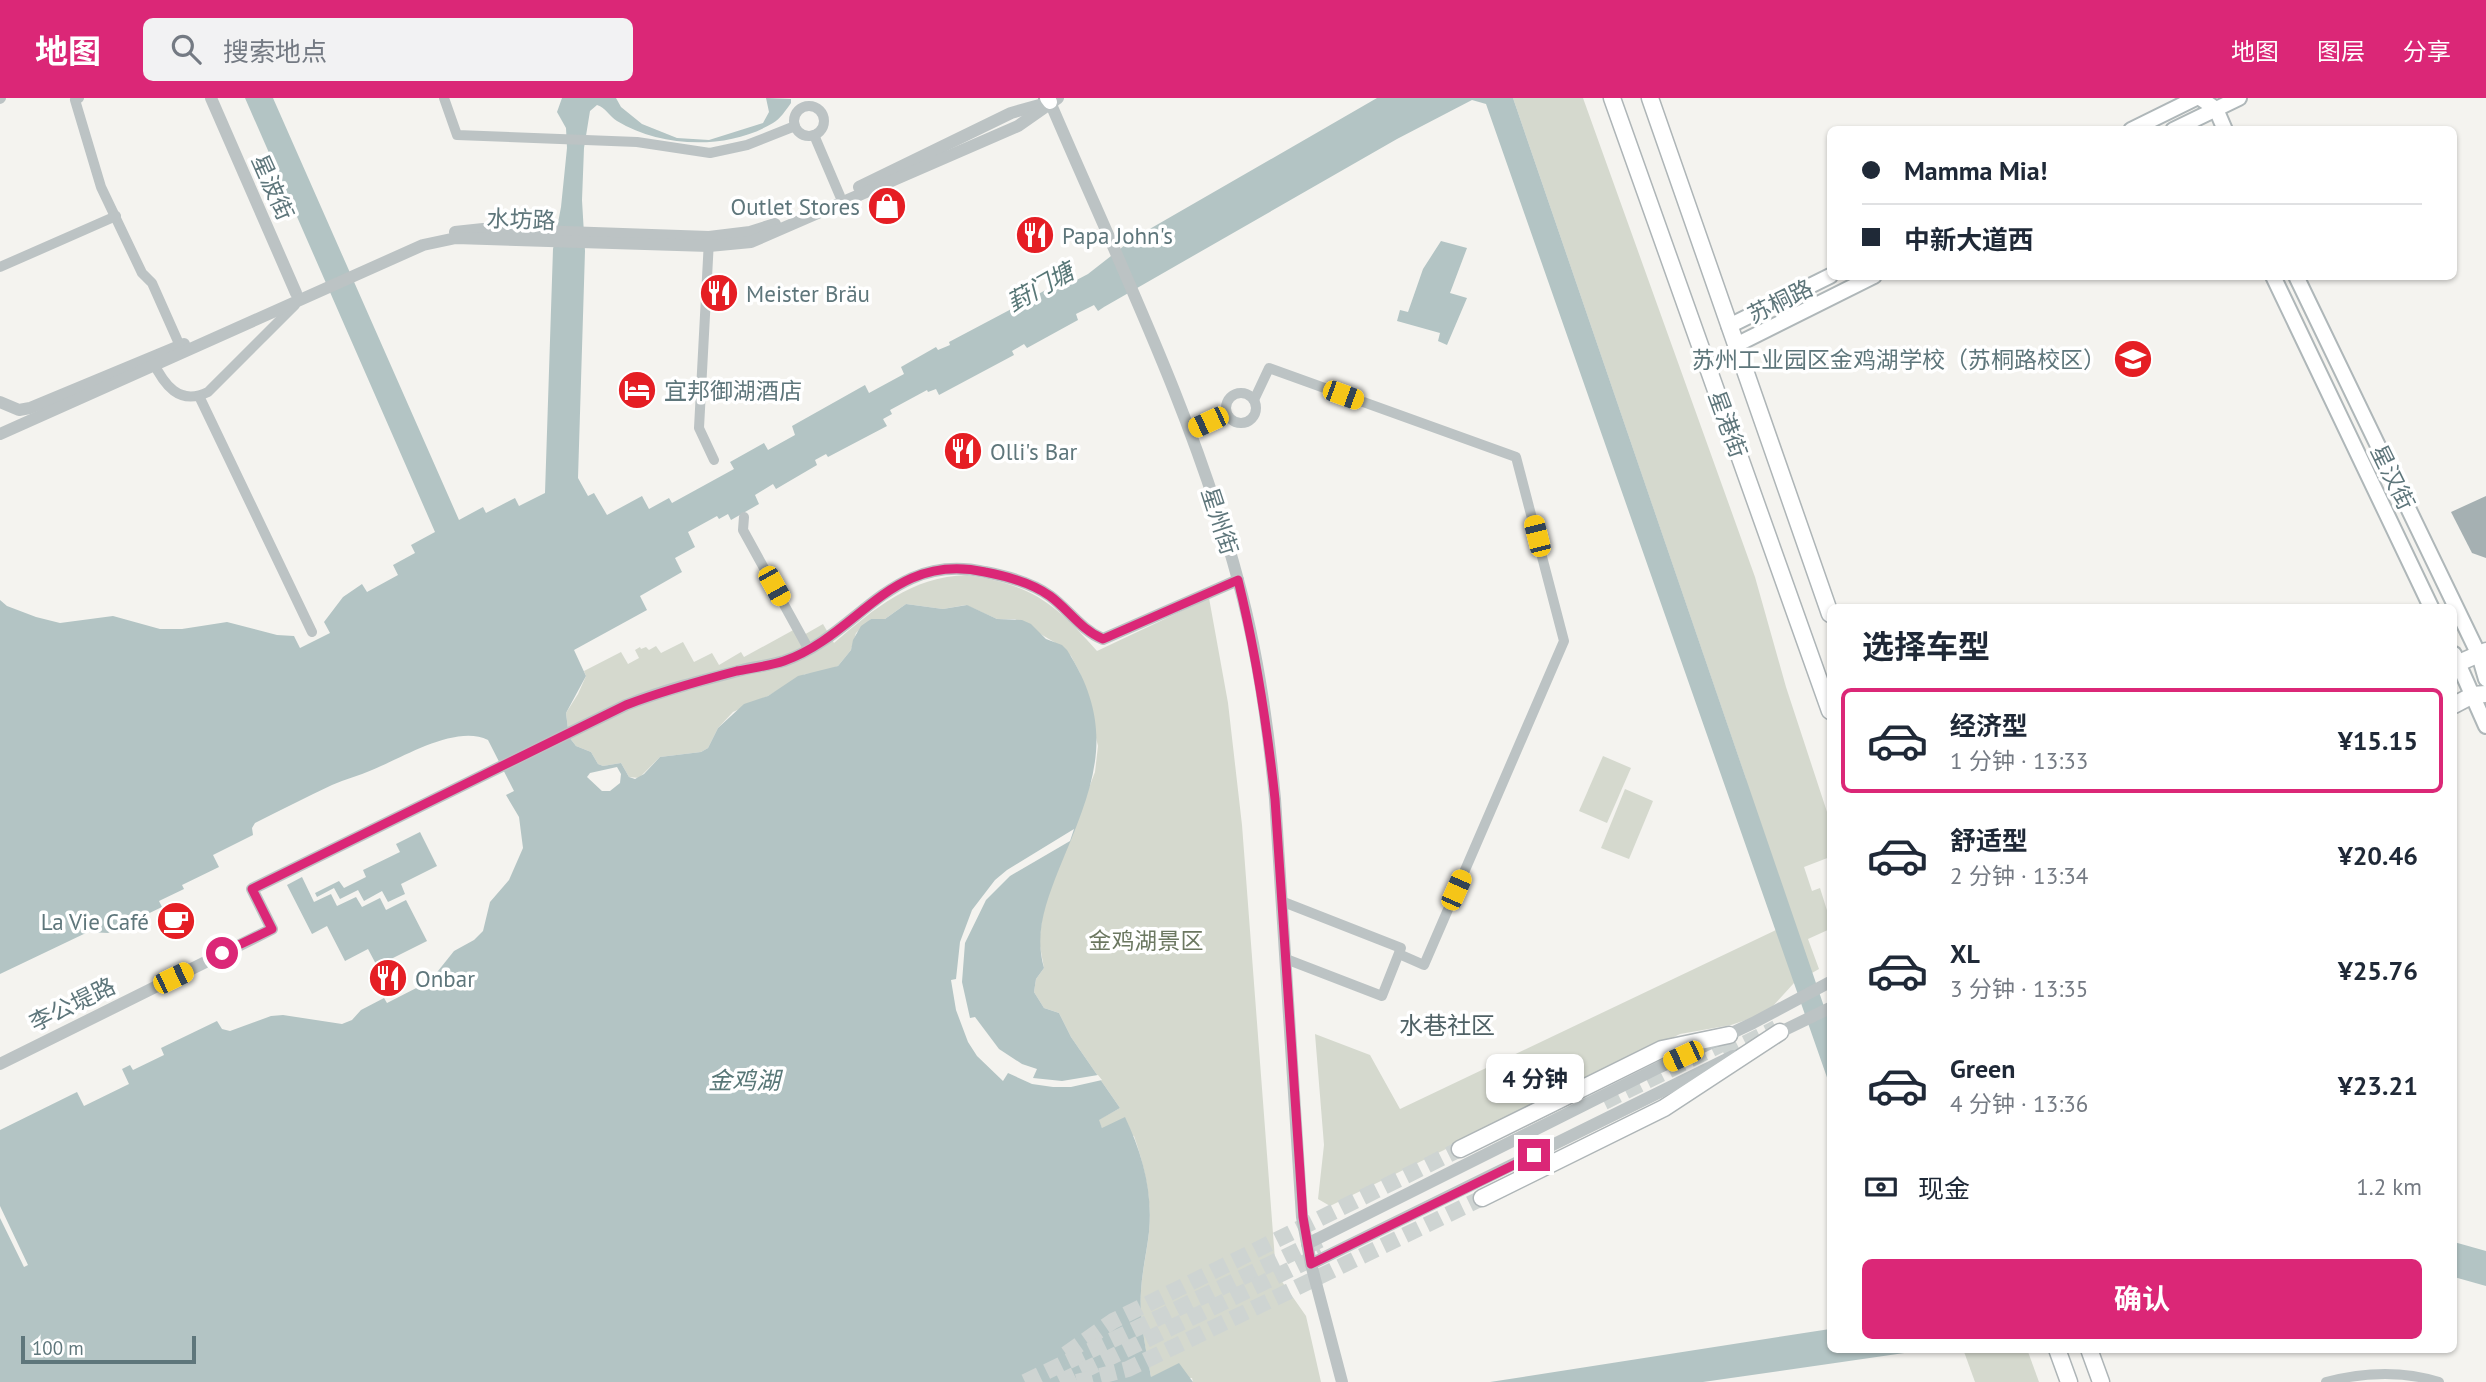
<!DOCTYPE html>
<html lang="zh">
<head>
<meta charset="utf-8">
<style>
  body { margin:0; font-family:"PT Sans","Noto Sans SC",sans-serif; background:#f2f2f3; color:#1f2937; height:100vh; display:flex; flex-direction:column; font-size:26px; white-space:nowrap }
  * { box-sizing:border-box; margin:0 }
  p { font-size:23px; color:#747a83 }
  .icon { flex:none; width:38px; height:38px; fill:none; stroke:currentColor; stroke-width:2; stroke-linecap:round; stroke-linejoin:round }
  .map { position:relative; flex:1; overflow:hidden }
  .details { position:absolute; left:1827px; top:506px; width:630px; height:749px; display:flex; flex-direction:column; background:#fff; border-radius:10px; box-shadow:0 2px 5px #0004 }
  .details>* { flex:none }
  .banner { position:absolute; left:1827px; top:28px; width:630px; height:154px; border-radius:10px; box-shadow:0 2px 5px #0004; display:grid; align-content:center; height:154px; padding:0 35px; background:#fff }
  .scale { position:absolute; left:21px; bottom:18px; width:175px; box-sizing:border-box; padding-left:7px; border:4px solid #5e767b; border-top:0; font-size:19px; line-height:24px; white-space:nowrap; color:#5e767b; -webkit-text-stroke:5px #fff; paint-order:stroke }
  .end { position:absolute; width:32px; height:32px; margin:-16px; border:9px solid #db2777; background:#fff; box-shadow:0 0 0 4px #fff }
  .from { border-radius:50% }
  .bubble { position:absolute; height:49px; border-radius:10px; background:#fff; box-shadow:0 2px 5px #0004; font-size:23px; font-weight:700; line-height:49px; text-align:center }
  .car { position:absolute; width:21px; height:42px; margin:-21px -10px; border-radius:9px; box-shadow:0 0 5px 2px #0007; background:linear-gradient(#f5c518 24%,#345 0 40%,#f5c518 0 76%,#345 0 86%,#f5c518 0) }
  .banner b { display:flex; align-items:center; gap:24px; height:66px; font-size:26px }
  .banner b+b { border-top:2px solid #e0e1e3 }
  .banner i { width:18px; height:18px; background:#1f2937 }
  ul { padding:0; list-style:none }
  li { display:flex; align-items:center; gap:21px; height:105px; margin:0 14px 10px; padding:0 21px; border:4px solid transparent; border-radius:10px }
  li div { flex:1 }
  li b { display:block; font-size:26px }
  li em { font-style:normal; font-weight:700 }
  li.active { border-color:#db2777 }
  li>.icon { width:63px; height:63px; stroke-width:1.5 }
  h2 { padding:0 35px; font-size:32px; line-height:84px }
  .pay { display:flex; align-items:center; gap:18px; height:77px; padding:0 35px; font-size:26px }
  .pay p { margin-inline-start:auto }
  .cta { display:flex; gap:14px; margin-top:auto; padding:14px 35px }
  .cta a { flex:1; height:80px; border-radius:10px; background:#db2777; color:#fff; font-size:28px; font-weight:700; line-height:80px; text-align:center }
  header { display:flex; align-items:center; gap:42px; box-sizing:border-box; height:98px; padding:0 35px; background:#db2777; color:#fff }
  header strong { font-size:33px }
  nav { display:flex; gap:38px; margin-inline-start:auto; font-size:24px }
  .search { width:490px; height:63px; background:#f2f2f3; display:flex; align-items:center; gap:18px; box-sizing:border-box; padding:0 24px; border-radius:10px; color:#747a83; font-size:26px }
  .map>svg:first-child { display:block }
</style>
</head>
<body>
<header>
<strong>地图</strong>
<div class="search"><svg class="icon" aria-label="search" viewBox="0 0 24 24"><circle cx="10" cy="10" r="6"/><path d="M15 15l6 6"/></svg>搜索地点</div>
<nav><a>地图</a><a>图层</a><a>分享</a></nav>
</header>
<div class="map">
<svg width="2486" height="1284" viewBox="0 0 2486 1284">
  <rect width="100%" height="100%" fill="#f4f3ef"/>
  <!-- green -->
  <g fill="#d5d9ce">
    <path d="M 1513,0 L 1583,0 L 1755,479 L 1786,589 L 1830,723 L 1830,759 L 1804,769 L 1812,793 L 1820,790 L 1830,822 L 1830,831 L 1808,841 L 1819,871 L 1794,885 L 1773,908 L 1758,918 L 1731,927 L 1680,936 L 1330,1108 L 1318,1101 L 1324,1047 L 1315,936 L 1370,957 L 1400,1011 L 1776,832 L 1727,690 L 1746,681 Z"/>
    <path d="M 967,477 C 1032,487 1054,504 1097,553 L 1209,500 L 1228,605 L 1242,727 L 1276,1175 L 1306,1218 L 1321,1284 L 1193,1284 L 1192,1280 L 1151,1279 C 1146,1251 1139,1223 1141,1193 C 1142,1173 1147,1154 1149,1134 C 1152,1101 1145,1070 1134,1038 L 1102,1030 L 1098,1022 L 1120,1010 L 1071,939 L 1059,915 L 1044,910 L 1034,894 L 1036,881 L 1044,870 L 1039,843 L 1044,808 L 1095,674 L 1098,648 L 1080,575 L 1071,558 L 1054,544 L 1015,521 L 997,521 L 966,507 L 943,511 L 906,506 L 885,521 L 871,521 L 856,535 L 851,552 L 838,568 L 820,575 L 805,576 L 768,598 L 733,614 L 718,630 L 708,650 L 701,654 L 660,659 L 639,680 L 629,679 L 621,665 L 603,668 L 598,666 L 591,654 L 576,648 L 569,639 L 566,615 L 578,596 L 586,578 L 584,573 L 621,554 L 628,566 L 639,560 L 635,552 L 640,549 L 641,551 L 646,549 L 649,552 L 656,548 L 661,555 L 683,544 L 694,564 L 712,555 L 719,567 L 741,554 L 744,559 L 797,530 L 802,538 L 823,526 L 834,545 C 875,510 911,479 967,477 Z"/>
    <path d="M 1603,658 L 1631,670 L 1607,725 L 1579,713 Z"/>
    <path d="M 1625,691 L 1653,703 L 1629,761 L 1601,750 Z"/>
    <path d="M 1963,1251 L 2027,1251 L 2039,1284 L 1975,1284 Z"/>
  </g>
  <!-- water -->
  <g fill="#b3c4c4" fill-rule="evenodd">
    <path d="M 245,0 L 273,0 L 459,422 L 483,409 L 486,415 L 515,400 L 519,408 L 545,395 L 553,151 L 561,109 L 567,50 L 566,30 L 557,14 L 562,0 L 616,0 L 621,9 L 642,26 L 677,40 L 709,42 L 763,25 L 769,14 L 766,0 L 791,1 L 791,5 C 786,12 780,21 773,25 C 728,52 662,50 617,23 C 609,18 606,10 597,7 L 590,13 L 584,50 L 582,102 L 585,153 L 578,380 L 588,398 L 594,395 L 607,417 L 642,398 L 649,411 L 669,400 L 672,405 L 734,371 L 730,364 L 764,345 L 768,352 L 795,337 L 792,328 L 865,287 L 869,295 L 904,276 L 901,269 L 936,249 L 938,252 L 950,247 L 949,244 L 1019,207 L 1022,211 L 1033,205 L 1031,200 L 1066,181 L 1069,186 L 1088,176 L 1134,140 L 1377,0 L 1513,0 L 1830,926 L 1830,988 L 1486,6 L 1472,2 L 1397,41 L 1104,209 L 1098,213 L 1094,207 L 1076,216 L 1078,222 L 1027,250 L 1024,246 L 1012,253 L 1014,257 L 939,297 L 936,291 L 928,294 L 927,292 L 890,312 L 892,316 L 883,321 L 887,328 L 828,359 L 826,356 L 815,362 L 817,367 L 776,391 L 773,386 L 755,397 L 759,406 L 731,422 L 728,416 L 719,421 L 717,418 L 688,434 L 695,449 L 675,460 L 682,474 L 640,498 L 647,512 L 574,552 L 586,578 L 566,615 L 569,639 L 576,648 L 591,654 L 598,666 L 603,668 L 621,665 L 629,679 L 635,681 L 644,676 L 660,659 L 701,654 L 708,650 L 718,630 L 744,606 L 768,598 L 798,578 L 838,568 L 851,552 L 853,542 L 861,528 L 871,521 L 885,521 L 906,506 L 943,511 L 967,507 L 997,521 L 1022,522 L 1031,526 L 1046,541 L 1062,547 L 1067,552 C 1119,633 1093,689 1059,771 C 1046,804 1034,835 1044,870 L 1036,881 L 1034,894 L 1044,910 L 1059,915 L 1071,939 L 1120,1010 L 1099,1022 L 1102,1030 L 1125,1019 C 1142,1055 1153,1093 1149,1134 C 1147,1153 1142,1173 1141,1193 C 1139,1222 1146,1250 1151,1279 L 1179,1265 L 1193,1284 L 0,1284 L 0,1120 L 24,1169 L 28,1167 L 0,1108 L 0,1032 L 77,994 L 84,1008 L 129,986 L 122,971 L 130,967 L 133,972 L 164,957 L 161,950 L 217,923 L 222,931 L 230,933 L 271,918 L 283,917 L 342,926 L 352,922 L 361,912 L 384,900 L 387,905 L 430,883 L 454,853 L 474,842 L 483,833 L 490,804 L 509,782 L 523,750 L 519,719 L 506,697 L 514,693 L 488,642 C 456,626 402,660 372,672 C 359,678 345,681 332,687 C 306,699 281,712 255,725 L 252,730 L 253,737 L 213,757 L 219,769 L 182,787 L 184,791 L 159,803 L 162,809 L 108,835 L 88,834 L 0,876 L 0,502 L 7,508 L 36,519 L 60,525 L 113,518 L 160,531 L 182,531 L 227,524 L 277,537 L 294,538 L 300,550 L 330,535 L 324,524 L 343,499 L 362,486 L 367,494 L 398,477 L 393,467 L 415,455 L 411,447 L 435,434 ZM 617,669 L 621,676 L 620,685 L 610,693 L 602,693 L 587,679 L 590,675 Z"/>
    <path d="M 1441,143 L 1467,150 L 1450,195 L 1467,200 L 1447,247 L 1438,243 L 1440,235 L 1397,223 L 1400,212 L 1408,214 L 1423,171 Z"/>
    <path d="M 420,734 L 437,768 L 401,786 L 405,796 L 388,804 L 382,793 L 364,803 L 358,792 L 340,801 L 334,790 L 317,799 L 315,795 L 339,783 L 344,790 L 366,779 L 363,772 L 400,754 L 396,746 Z"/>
    <path d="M 302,779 L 314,804 L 331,796 L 337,808 L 356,799 L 362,809 L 380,800 L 386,812 L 406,802 L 427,843 L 377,868 L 368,851 L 345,863 L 327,828 L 312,836 L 287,787 Z"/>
    <path d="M 2454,1144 L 2486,1153 L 2486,1188 L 2454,1179 Z"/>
    <path d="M 1830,1231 L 1830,1251 L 1932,1251 L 1703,1284 L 1490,1284 Z"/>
  </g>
  <!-- pier -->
  <path fill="#f4f3ef" d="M 1074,731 L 1070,743 L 1010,778 L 986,802 L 965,845 L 962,884 L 970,920 L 975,919 L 999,951 L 1022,966 L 1037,971 L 1033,980 L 1062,983 L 1098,977 L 1102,982 L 1071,989 L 1053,989 L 1032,986 L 1008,975 L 1003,983 L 977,958 L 968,944 L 956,912 L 951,882 L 956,881 L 960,844 L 972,812 L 995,782 L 1007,772 Z"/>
  <!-- building -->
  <path fill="#a5b0b2" d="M 2486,398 L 2486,460 L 2472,455 L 2451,414 Z"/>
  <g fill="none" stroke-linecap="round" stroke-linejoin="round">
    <!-- primary-tunnel -->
    <g stroke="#ced4d2" stroke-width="16" stroke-dasharray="16 8" stroke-linecap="butt">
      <path d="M 1724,956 L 1776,930"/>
      <path d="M 1604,1004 L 1732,941"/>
      <path d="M 1066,1256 L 1113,1223 L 1460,1051"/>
      <path d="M 1025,1284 L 1320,1142"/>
      <path d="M 1060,1284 L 1322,1156"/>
      <path d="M 1077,1284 L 1128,1271 L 1482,1100"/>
    </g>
    <!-- secondary casing -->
    <g stroke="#afb7b9" stroke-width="18">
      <g id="secondary">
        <path d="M 1047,0 L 1050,4"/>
        <path d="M 2200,0 L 2216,11 L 2225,32"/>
        <path d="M 2131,32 L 2196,0"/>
        <path d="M 2173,32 L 2239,0"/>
        <path d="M 2273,178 L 2431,509"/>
        <path d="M 2296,178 L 2479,557 L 2486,581"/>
        <path d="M 1729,228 L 1830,178"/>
        <path d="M 1736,247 L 1874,178"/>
        <path d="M 2454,556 L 2486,628"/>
      </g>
    </g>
    <!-- primary casing -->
    <g stroke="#aeb5b7" stroke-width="19">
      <g id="primary">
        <path d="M 1612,0 L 1830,613"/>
        <path d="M 1650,0 L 1830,516"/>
        <path d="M 2454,567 L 2486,553"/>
        <path d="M 2454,607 L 2473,597 L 2486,596"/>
        <path d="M 1460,1051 L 1662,951 L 1729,937"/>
        <path d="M 1482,1100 L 1664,1010 L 1780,934"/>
        <path d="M 2057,1251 L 2069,1284"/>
        <path d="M 2089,1251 L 2101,1284"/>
      </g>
    </g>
    <!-- minor -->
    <g stroke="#bcc3c4" stroke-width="10">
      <path d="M 79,0 L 75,2 L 101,89 L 142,175 L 152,185 L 180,248"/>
      <path d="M 444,0 L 457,37 L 637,44 L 710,55 L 747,47 L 795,28"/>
      <path d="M 0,1 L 1,0"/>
      <circle cx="809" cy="23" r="15"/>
      <path d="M 814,37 L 840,98"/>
      <path d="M 709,142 L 699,330 L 714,362"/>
      <path d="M 0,169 L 116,118"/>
      <path d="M 152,262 C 164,287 179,308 208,294 L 295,207"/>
      <circle cx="1241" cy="310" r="15"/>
      <path d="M 199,298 L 312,534"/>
      <path d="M 1254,302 L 1269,270 L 1516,359 L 1564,543 L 1424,867 L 1399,856"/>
      <path d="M 1190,333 L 1227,316"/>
      <path d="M 744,419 L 743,432 L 809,552"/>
      <path d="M 1281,803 L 1401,850 L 1382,898 L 1286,861"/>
      <path d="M 2326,1284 C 2364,1274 2401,1272 2439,1284"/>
    </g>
    <!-- tertiary -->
    <g stroke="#bcc3c4" stroke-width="12">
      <path d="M 211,0 L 296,195"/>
      <path d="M 1050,4 C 1117,161 1194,317 1238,482 C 1258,554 1268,627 1275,701 L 1302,1119 L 1311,1166 L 1342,1284"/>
      <path d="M 859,89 L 1011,15 L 1043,6"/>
      <path d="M 455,134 L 483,131 L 709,139 L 750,134 L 775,126"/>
      <path d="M 0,304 L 19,312 L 30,310 L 184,246"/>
      <path d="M 0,336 L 423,147 L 456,140 L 709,148 L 751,144 L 1018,28 L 1058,0"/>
      <path d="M 1774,937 L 1830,910"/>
      <path d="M 0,966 L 272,831 L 252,791 L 626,607 C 664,592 703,582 742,572 C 756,569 770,567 784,563 C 859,537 891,453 985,474 C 1006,478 1032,485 1050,498 C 1068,511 1081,532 1103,541 L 1238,482"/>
      <path d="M 1307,1146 L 1660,969 L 1753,925 L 1830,884"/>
      <path d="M 1311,1166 L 1733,958"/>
    </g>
    <!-- secondary -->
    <use href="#secondary" stroke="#fff" stroke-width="14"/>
    <!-- primary -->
    <use href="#primary" stroke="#fff" stroke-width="16"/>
  </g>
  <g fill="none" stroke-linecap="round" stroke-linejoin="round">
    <!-- route -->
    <path stroke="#db2777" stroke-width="9" d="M 222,855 L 272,831 L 252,791 L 626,607 C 662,593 699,583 737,573 C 752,570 769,568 784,563 C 859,537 891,453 985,474 C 1006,478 1032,485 1050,498 C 1068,511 1081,532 1103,541 L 1238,482 C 1256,555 1267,627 1275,701 L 1303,1119 L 1311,1166 L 1534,1057"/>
  </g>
  <!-- icons -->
  <defs>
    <g id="shop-disc" transform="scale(2.0125)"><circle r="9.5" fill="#e51e24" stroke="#fff"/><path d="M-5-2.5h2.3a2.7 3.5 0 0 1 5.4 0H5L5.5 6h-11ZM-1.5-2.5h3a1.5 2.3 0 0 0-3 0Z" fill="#fff"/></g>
    <g id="restaurant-disc" transform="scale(2.0125)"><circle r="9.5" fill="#e51e24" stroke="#fff"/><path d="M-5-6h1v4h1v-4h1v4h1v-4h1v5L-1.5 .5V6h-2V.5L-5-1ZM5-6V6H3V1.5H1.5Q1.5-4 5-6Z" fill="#fff"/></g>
    <g id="school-disc" transform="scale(2.0125)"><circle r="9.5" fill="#e51e24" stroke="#fff"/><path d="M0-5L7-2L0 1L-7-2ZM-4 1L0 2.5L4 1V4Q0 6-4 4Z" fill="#fff"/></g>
    <g id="hotel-disc" transform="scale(2.0125)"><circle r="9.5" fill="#e51e24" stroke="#fff"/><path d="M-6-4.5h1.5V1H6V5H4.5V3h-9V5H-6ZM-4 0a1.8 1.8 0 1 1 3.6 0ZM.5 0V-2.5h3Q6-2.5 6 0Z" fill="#fff"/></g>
    <g id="cafe-disc" transform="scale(2.0125)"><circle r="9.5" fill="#e51e24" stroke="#fff"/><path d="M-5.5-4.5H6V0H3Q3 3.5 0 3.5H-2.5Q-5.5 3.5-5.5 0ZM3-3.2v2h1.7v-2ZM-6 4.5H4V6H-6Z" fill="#fff"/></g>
  </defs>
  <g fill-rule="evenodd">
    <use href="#shop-disc" x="887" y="108"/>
    <use href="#restaurant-disc" x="1035" y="137"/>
    <use href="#restaurant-disc" x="719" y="195"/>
    <use href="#school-disc" x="2133" y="261"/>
    <use href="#hotel-disc" x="637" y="292"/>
    <use href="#restaurant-disc" x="963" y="353"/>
    <use href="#cafe-disc" x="176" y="823"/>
    <use href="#restaurant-disc" x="388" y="880"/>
  </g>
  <g text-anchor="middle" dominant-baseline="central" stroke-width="7" stroke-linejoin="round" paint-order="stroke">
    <!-- street labels -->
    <g font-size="23" fill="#5e767b" stroke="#fff">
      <text transform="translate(273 89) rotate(66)">星波街</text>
      <text transform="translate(521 121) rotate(2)">水坊路</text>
      <text transform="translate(1780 203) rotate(-26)">苏桐路</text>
      <text transform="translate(1728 326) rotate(70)">星港街</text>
      <text transform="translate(2393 379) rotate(64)">星汉街</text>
      <text transform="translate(1220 423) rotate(72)">星州街</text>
      <text transform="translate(72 906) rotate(-26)">李公堤路</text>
    </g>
    <!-- poi labels -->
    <g font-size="23" fill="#5e767b" stroke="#fff" text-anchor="start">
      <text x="860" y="108" text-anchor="end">Outlet Stores</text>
      <text x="1062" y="137">Papa John's</text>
      <text x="746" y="195">Meister Bräu</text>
      <text x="2106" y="261" text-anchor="end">苏州工业园区金鸡湖学校（苏桐路校区）</text>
      <text x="664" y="292">宜邦御湖酒店</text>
      <text x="990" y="353">Olli's Bar</text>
      <text x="149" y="823" text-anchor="end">La Vie Café</text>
      <text x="415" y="880">Onbar</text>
    </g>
    <!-- park labels -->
    <g font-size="23" fill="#6c7861" stroke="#fff">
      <text x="1146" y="842">金鸡湖景区</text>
    </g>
    <!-- water labels -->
    <g font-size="24" font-style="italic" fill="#597878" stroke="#fff">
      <text transform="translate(1040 189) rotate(-29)">葑门塘</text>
      <text x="744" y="982">金鸡湖</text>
    </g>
    <!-- neighbourhood labels -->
    <g font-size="24" fill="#506266" stroke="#fff">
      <text x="1447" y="927">水巷社区</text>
    </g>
  </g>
</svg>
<div class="scale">100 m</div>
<i class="end from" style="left:222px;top:855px"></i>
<i class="end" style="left:1534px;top:1057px"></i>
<div class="bubble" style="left:1486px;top:956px;width:98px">4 分钟</div>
<i class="car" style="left:1343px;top:297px;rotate:110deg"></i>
<i class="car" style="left:1208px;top:324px;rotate:245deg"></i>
<i class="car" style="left:1537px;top:438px;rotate:346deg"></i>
<i class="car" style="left:774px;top:488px;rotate:151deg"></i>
<i class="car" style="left:1456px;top:792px;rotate:24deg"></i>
<i class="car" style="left:173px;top:880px;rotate:64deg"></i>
<i class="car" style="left:1683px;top:958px;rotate:245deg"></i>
<div class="banner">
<b><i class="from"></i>Mamma Mia!</b>
<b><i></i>中新大道西</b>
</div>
<section class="details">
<h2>选择车型</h2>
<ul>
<li class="active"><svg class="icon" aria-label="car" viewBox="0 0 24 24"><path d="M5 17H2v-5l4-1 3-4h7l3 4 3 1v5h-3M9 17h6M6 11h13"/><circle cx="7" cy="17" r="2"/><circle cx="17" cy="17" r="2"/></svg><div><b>经济型</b><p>1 分钟 · 13:33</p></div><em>¥15.15</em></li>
<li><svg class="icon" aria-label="car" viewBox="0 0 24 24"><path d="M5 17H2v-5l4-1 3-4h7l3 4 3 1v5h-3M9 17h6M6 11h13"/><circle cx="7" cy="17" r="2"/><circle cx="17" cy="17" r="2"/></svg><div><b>舒适型</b><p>2 分钟 · 13:34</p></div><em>¥20.46</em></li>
<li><svg class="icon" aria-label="car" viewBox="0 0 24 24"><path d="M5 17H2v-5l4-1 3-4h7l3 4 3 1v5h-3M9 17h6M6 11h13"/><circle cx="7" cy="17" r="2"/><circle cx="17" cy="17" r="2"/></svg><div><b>XL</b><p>3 分钟 · 13:35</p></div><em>¥25.76</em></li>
<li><svg class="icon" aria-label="car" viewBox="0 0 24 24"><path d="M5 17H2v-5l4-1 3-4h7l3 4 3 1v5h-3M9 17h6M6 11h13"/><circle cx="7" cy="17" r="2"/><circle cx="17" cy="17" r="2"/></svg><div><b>Green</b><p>4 分钟 · 13:36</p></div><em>¥23.21</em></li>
</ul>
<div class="pay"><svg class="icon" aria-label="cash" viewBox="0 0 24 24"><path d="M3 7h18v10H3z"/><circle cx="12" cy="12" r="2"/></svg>现金<p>1.2 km</p></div>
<div class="cta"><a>确认</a></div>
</section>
</div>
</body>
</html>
